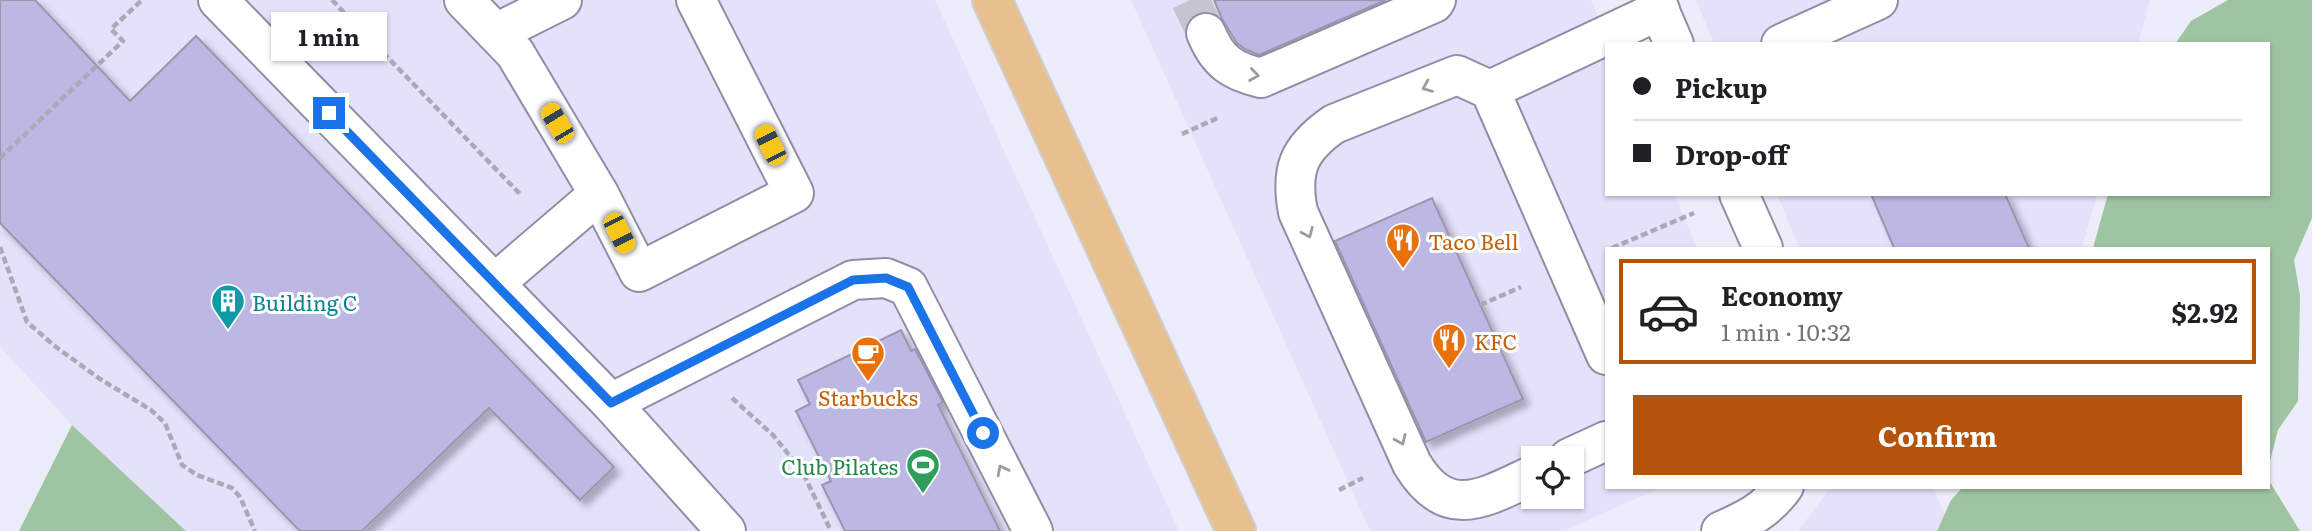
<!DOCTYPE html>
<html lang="en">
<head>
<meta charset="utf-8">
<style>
  body { margin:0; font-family:Literata,serif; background:#f2f2f2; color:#202124; height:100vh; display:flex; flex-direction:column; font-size:26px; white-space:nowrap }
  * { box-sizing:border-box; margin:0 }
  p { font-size:23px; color:#757577 }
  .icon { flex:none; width:38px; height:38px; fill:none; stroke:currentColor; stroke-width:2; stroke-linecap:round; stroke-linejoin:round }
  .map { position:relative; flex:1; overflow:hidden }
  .side { position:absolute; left:1605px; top:247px; width:665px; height:242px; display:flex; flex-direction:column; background:#fff; border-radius:0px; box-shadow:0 2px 5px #0004 }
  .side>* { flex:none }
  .top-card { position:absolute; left:1605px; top:42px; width:665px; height:154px; border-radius:0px; box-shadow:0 2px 5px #0004; display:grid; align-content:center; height:154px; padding:0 28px; background:#fff }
  .tools { position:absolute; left:1521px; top:446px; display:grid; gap:14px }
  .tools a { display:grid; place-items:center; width:63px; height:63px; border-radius:0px; background:#fff; box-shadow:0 2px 5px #0004; font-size:35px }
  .end { position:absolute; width:32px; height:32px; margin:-16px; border:9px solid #1a73e8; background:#fff; box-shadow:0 0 0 4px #fff }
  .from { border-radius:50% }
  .bubble { position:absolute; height:49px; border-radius:0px; background:#fff; box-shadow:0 2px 5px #0004; font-size:23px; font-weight:700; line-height:49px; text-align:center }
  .car { position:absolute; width:21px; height:42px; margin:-21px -10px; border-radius:9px; box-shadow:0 0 5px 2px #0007; background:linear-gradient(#f5c518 24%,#345 0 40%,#f5c518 0 76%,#345 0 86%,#f5c518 0) }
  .top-card b { display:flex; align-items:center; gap:24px; height:66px; font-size:26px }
  .top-card b+b { border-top:2px solid #e0e0e0 }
  .top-card i { width:18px; height:18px; background:#202124 }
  ul { padding:12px 0 0; list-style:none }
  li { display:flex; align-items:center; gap:21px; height:105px; margin:0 14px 10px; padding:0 14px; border:4px solid transparent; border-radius:0px }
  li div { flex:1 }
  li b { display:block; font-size:26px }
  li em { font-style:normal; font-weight:700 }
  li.selected { border-color:#b45309 }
  li>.icon { width:63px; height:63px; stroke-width:1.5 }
  .button { display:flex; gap:14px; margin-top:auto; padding:14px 28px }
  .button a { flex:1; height:80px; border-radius:0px; background:#b45309; color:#fff; font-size:28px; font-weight:700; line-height:80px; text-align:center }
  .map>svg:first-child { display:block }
</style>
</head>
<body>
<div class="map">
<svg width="2312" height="531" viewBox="0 0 2312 531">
  <defs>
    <filter id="shadow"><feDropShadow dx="6" dy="6" stdDeviation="3.5" flood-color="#0004"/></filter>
  </defs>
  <rect width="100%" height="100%" fill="#edecfb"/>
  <!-- built -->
  <g fill="#e4e1fb" fill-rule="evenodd">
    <path d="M 0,0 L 935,0 L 1179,531 L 186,531 L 72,425 L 0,347 Z"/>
    <path d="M 1131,0 L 1591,0 L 1610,44 L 1606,44 L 1606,194 L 1674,194 L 1697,248 L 1606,248 L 1606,486 L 1662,487 L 1563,531 L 1370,531 ZM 1533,458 L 1572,458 L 1572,497 L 1533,497 Z"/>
    <path d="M 1696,0 L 2150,0 L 2138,44 L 1714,44 Z"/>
    <path d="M 1777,194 L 2097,194 L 2082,248 L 1799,248 Z"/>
    <path d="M 1832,486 L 1933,487 L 1952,531 L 1798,531 Z"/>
  </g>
  <!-- forest -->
  <g fill="#9fc4a1">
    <path d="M 2228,0 L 2312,0 L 2312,218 L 2294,260 L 2300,296 L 2298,401 L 2278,430 L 2268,469 L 2268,248 L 2093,248 L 2108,194 L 2268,194 L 2268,44 L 2175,44 L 2191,21 Z"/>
    <path d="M 72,425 L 186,531 L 19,531 Z"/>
    <path d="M 2268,479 L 2300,531 L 1937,531 L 1951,500 L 1963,487 L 2268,486 Z"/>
  </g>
  <!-- building -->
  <g fill="#bdb7e3" stroke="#9996ae" stroke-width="2" filter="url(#shadow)">
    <path d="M 0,0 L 35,0 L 130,101 L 196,36 L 614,467 L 580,500 L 489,408 L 362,531 L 300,531 L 0,223 Z"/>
    <path d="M 1214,0 L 1386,0 L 1259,55 L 1245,49 L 1237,43 L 1222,19 Z"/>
    <path d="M 1871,194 L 2005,194 L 2029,248 L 1894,248 Z"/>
    <path d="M 1432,198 L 1523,399 L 1426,442 L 1335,241 Z"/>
    <path d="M 901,330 L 911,351 L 915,349 L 943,402 L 938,405 L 1000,531 L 845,531 L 822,485 L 831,481 L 796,411 L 810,404 L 798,380 Z"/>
  </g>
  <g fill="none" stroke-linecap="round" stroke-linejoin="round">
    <!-- minor-tunnel -->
    <path stroke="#c5c4d1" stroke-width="38" stroke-dasharray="38 19" stroke-linecap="butt" d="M 1190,0 L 1206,33"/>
    <!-- minor casing -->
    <g stroke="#908ea5" stroke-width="42">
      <g id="minor">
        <path d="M 218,0 L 611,403 L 726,531"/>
        <path d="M 464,0 L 515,53 L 599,194 L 495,283"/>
        <path d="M 1655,0 L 1674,44"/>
        <path d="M 496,33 L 562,0"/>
        <path d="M 1206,33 C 1218,62 1232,71 1261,78 L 1434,3 L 1436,0"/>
        <path d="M 1781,44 L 1878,0"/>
        <path d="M 1490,90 L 1660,10"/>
        <path d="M 599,194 L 639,272 L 794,193 L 696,0"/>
        <path d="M 1739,194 L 1763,248"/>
        <path d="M 611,403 L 853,280 L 886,278 L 908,287 L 1033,531"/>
        <path d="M 1569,458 L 1606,441"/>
        <path d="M 1533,475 C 1484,498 1447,522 1412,464 L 1298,212 C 1290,170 1298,149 1334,124 L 1457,75 L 1490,90 L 1606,355"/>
        <path d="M 1721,531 C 1747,520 1767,510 1784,486"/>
      </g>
    </g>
    <!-- major casing -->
    <g stroke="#cfced0" stroke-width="42">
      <path id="major" d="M 992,0 L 1236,531"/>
    </g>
    <!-- path -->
    <g stroke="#aaa9b6" stroke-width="4.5" stroke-dasharray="7 3.5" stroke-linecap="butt">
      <path d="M 332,0 L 521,195"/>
      <path d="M 1182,134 L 1220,117"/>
      <path d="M 0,158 L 123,41 L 111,29 L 142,0"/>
      <path d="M 0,247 L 27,322 L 56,347 L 100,379 L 151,410 L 165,423 L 182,465 L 197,475 L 232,488 L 240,497 L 255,531"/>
      <path d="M 1612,248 L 1694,213"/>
      <path d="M 1480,305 L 1521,287"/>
      <path d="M 732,398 L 773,435 L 802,471 L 831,531"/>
      <path d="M 1339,490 L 1363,478"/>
    </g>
    <!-- minor -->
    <use href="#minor" stroke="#fff" stroke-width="38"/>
    <!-- major -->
    <use href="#major" stroke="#e7c08d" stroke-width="38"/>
  </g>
  <!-- one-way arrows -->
  <defs><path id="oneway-chevron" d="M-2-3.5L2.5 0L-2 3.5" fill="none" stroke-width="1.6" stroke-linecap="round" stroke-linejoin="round" transform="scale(1.75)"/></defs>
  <g stroke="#9c9ca0">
    <use href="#oneway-chevron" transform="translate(1254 75) rotate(8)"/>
    <use href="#oneway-chevron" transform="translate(1427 87) rotate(158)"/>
    <use href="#oneway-chevron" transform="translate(1308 233) rotate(66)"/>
    <use href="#oneway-chevron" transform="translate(1401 440) rotate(66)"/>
    <use href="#oneway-chevron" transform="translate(1002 470) rotate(-117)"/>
  </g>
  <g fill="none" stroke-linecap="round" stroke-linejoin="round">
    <!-- route -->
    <path stroke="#1a73e8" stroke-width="9" d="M 329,113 L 611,403 L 853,280 L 886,278 L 908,287 L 983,433"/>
  </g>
  <!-- icons -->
  <defs>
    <g id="restaurant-pin" transform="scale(1.75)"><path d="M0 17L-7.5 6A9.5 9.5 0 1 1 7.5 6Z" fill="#e8710a" stroke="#fff"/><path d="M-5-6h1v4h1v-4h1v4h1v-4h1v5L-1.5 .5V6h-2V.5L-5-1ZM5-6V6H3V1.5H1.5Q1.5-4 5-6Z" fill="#fff"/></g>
    <g id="building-pin" transform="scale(1.75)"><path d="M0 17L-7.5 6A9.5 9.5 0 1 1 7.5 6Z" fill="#0f9aa8" stroke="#fff"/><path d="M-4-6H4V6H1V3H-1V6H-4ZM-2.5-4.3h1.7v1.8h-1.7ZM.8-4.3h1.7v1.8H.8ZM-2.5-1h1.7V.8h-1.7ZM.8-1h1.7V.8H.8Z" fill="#fff"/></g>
    <g id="cafe-pin" transform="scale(1.75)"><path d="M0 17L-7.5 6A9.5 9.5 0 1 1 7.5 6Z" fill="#e8710a" stroke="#fff"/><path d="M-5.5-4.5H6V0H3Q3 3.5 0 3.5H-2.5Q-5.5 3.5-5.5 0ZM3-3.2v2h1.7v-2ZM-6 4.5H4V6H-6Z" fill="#fff"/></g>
    <g id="stadium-pin" transform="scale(1.75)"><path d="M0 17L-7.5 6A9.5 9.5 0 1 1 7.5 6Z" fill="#2e9e5b" stroke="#fff"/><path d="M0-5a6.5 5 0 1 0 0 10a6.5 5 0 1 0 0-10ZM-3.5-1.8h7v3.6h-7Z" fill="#fff"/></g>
  </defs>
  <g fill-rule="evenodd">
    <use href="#restaurant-pin" x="1403" y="240"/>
    <use href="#building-pin" x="228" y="301"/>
    <use href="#restaurant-pin" x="1449" y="340"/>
    <use href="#cafe-pin" x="868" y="353"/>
    <use href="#stadium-pin" x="923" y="465"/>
  </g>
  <g text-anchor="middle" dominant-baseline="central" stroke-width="6" stroke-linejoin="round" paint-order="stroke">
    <!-- food labels -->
    <g font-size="21" fill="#c56008" stroke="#fff" text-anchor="start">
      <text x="1428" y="240">Taco Bell</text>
      <text x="1474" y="340">KFC</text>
      <text x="868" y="396" text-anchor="middle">Starbucks</text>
    </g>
    <!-- culture labels -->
    <g font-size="21" fill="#0d838f" stroke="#fff" text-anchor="start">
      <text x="252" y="301">Building C</text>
    </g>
    <!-- leisure labels -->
    <g font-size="21" fill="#27864d" stroke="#fff" text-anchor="end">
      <text x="898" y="465">Club Pilates</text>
    </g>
  </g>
</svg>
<div class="tools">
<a><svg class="icon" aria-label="locate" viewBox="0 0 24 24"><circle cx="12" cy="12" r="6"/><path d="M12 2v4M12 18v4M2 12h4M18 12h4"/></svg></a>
</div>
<i class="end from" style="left:983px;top:433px"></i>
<i class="end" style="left:329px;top:113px"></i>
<div class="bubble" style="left:271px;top:12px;width:116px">1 min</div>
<i class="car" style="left:557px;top:123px;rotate:329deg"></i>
<i class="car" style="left:770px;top:145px;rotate:333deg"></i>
<i class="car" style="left:619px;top:233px;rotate:153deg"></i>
<div class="top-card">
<b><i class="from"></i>Pickup</b>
<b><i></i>Drop-off</b>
</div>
<section class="side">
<ul>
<li class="selected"><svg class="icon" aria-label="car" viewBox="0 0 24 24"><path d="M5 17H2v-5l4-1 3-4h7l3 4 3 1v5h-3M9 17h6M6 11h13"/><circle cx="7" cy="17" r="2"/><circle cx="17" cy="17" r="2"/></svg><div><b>Economy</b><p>1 min · 10:32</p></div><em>$2.92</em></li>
</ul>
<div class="button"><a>Confirm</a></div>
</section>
</div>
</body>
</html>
